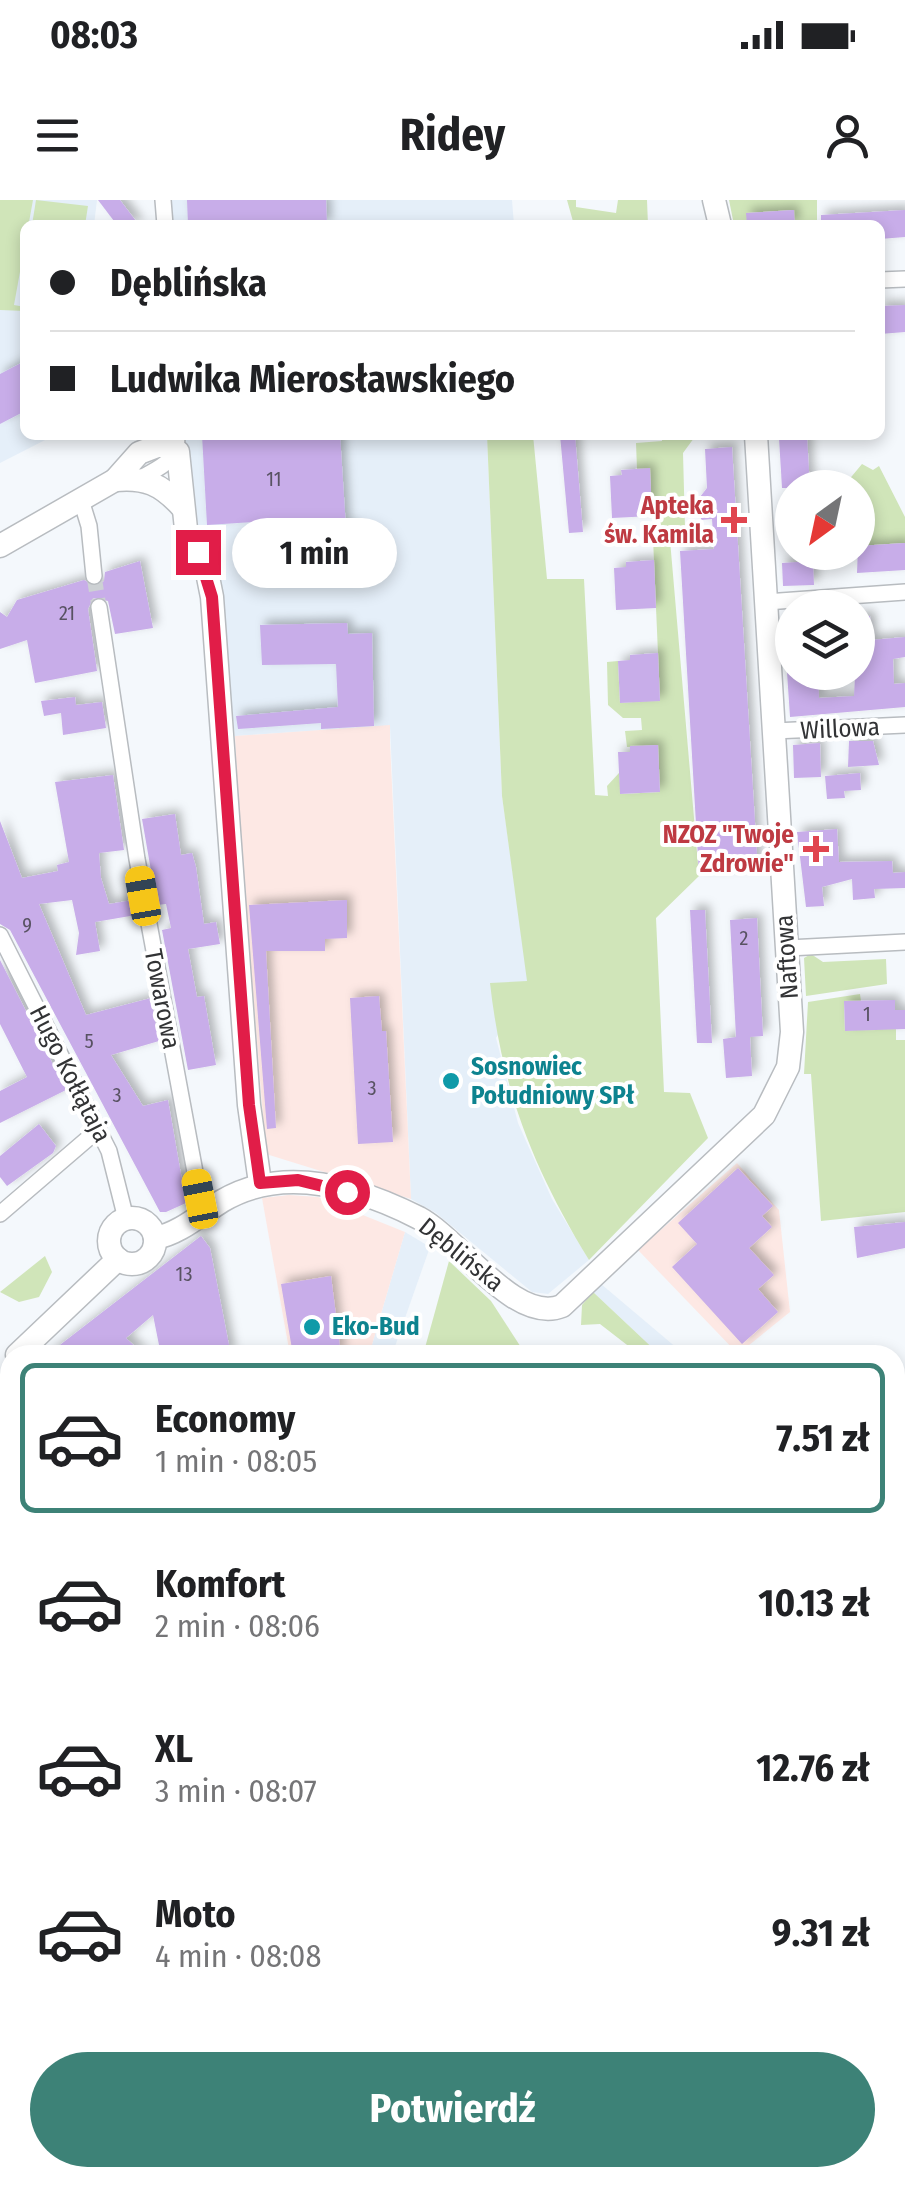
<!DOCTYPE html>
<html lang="pl">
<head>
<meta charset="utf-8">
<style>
  body { margin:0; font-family:"Fira Sans Condensed",sans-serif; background:#f2f2f2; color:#202124; height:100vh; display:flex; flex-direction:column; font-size:38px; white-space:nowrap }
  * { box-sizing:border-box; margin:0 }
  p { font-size:32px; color:#757577 }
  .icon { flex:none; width:55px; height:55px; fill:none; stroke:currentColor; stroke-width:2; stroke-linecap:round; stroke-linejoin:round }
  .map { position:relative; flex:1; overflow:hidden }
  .drawer { position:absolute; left:0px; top:1145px; width:905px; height:842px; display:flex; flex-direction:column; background:#fff; border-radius:30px 30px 0 0; box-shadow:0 5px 15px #0003 }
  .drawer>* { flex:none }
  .guide { position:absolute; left:20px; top:20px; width:865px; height:220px; border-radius:15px; box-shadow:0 5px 15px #0003; display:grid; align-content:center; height:220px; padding:0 30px; background:#fff }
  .needle { width:65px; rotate:213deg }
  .buttons { position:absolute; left:775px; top:270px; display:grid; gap:20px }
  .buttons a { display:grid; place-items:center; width:100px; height:100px; border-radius:50%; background:#fff; box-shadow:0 5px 15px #0003; font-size:50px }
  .end { position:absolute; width:45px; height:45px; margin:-22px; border:12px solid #e11d48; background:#fff; box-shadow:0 0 0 5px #fff }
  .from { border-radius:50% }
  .bubble { position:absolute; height:70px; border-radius:35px; background:#fff; box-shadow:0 5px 15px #0003; font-size:32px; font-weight:700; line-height:70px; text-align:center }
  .car { position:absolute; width:30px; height:60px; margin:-30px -15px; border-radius:12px; box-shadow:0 0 8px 2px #0007; background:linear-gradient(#f5c518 24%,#345 0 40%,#f5c518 0 76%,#345 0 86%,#f5c518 0) }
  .guide b { display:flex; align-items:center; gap:35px; height:95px; font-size:38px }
  .guide b+b { border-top:2px solid #e0e0e0 }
  .guide i { width:25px; height:25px; background:#202124 }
  ul { padding:18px 0 0; list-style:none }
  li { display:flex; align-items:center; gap:30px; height:150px; margin:0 20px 15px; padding:0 10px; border:5px solid transparent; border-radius:15px }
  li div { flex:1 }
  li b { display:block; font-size:38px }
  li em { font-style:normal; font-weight:700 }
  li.active { border-color:#3d8277 }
  li>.icon { width:90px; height:90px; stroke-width:1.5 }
  .button { display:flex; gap:20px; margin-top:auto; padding:20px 30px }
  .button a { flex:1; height:115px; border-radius:60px; background:#3d8277; color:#fff; font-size:40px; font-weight:700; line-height:115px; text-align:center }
  .status { display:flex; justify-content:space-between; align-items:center; height:70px; padding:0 50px; background:#fff; direction:ltr }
  .status svg { height:28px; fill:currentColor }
  header { display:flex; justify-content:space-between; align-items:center; height:130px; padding:0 30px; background:#fff; font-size:45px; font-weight:700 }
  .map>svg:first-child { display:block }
</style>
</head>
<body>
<div class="status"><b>08:03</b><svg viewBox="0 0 49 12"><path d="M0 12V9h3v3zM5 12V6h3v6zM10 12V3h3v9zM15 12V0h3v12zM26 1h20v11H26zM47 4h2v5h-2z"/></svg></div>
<header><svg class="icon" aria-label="menu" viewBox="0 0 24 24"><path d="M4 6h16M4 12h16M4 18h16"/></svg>Ridey<svg class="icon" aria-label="person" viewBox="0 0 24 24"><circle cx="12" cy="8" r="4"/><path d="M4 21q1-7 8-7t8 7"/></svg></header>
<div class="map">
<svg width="905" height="1987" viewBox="0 0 905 1987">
  <defs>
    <filter id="shadow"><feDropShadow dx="5" dy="-5" stdDeviation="5" flood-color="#0004"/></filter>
  </defs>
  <rect width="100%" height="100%" fill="#f4f8fc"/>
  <!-- built -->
  <g fill="#e5eff9">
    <path d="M 13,0 L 97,0 L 94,25 L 25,25 L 25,235 L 55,235 L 0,263 L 0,23 Z"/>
    <path d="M 169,0 L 512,0 L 514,25 L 171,25 Z"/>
    <path d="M 185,235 L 487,235 L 502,596 L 528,782 L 496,838 L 518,923 L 552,999 L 589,1060 L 548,1094 L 532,1092 L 436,1013 L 411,999 L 390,526 L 235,536 L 214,362 L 191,316 Z"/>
    <path d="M 405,1032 L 430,1047 L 392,1155 L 369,1155 Z"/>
    <path d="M 601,1084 L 678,1149 L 687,1155 L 660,1155 L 593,1092 Z"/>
    <path d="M 10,1457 L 10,1576 L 0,1577 L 0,1459 Z"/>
  </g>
  <!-- industrial -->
  <g fill="#fde8e4">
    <path d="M 390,525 L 390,542 L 411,999 L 266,954 L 239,621 L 235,536 Z"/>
    <path d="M 737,963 L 779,1010 L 790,1112 L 738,1154 L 638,1050 Z"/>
    <path d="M 289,995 L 318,997 L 405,1032 L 369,1155 L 290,1155 L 262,998 Z"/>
  </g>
  <!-- green -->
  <g fill="#d0e5b9">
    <path d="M 0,0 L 33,0 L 14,105 L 25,107 L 25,111 L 0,110 Z"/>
    <path d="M 36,0 L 88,6 L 85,25 L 32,25 Z"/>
    <path d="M 567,0 L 576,0 L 576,7 L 616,13 L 618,0 L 647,0 L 648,25 L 574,25 Z"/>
    <path d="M 729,0 L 817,0 L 817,25 L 795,25 L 793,10 L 747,13 L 747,25 L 734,25 Z"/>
    <path d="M 487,235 L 533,235 L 547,379 L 584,379 L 595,595 L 608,596 L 607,586 L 619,573 L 621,594 L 660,592 L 658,545 L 627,547 L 625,531 L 642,530 L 641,518 L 623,518 L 608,505 L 607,462 L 618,461 L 620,503 L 660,500 L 650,269 L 637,269 L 636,243 L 662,241 L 662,235 L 711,235 L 694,238 L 683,253 L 685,327 L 670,340 L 699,676 L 656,718 L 664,892 L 690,893 L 708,938 L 589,1060 C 533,968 502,890 490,783 L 527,781 L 502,596 Z"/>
    <path d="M 862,264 L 873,270 L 879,266 L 905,317 L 905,343 L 858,346 L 858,288 L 847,287 L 847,282 Z"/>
    <path d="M 811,754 L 823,762 L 886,759 L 887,784 L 806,796 L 804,758 Z"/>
    <path d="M 860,794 L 861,801 L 844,802 L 845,831 L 896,826 L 896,840 L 905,840 L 905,1012 L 821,1021 L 811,874 L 804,874 L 808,802 Z"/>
    <path d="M 45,1056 L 52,1072 L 39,1097 L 19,1102 L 0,1092 Z"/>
    <path d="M 449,1061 L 491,1101 L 526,1155 L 423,1155 Z"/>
    <path d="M 593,1092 L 660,1155 L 640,1155 L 600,1124 L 581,1125 L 582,1105 Z"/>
  </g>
  <!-- building -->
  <g fill="#c8ade9" filter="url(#shadow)">
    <path d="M 98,0 L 120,0 L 139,25 L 117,25 Z"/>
    <path d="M 187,0 L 326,0 L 327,25 L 188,25 Z"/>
    <path d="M 794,10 L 795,25 L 747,25 L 746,13 Z"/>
    <path d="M 905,10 L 905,37 L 880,39 L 880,25 L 821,25 L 821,15 Z"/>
    <path d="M 905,105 L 905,132 L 880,134 L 880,106 Z"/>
    <path d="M 25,161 L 25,211 L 0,224 L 0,174 Z"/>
    <path d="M 202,235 L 340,235 L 346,328 L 355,327 L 356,339 L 347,340 L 349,373 L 257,378 L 253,322 L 207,325 Z"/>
    <path d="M 560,235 L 575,235 L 583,332 L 569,333 Z"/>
    <path d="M 807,236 L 810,288 L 782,288 L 779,238 Z"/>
    <path d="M 732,247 L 758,671 L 699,675 L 680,351 L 714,349 L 712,319 L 701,320 L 700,297 L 707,288 L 705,249 Z"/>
    <path d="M 650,268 L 652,316 L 612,318 L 610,276 L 622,275 L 621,270 Z"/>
    <path d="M 905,343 L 905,370 L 857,373 L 858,346 Z"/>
    <path d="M 654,360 L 656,408 L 616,410 L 614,368 L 626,367 L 626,362 Z"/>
    <path d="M 140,361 L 153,428 L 115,434 L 108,401 L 93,398 L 88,409 L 97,471 L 35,483 L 27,440 L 0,449 L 0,412 L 7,417 L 17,400 L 84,380 L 96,387 L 104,381 L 105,372 Z"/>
    <path d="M 813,361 L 814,385 L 783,386 L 782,363 Z"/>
    <path d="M 870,416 L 871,440 L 905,437 L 905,457 L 893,459 L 894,484 L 905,483 L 905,507 L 790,517 L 787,472 L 818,472 L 819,498 L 854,496 L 858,417 Z"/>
    <path d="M 347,423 L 348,434 L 372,433 L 374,526 L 321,529 L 321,523 L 238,529 L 236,516 L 338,507 L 336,464 L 262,465 L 260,425 Z"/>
    <path d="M 658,453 L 660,501 L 620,503 L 618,461 L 630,460 L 630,455 Z"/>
    <path d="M 75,497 L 76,505 L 102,502 L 106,528 L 63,535 L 61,513 L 44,516 L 41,501 Z"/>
    <path d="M 849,541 L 873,541 L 879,565 L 848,567 Z"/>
    <path d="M 820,543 L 821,577 L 794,578 L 793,545 Z"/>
    <path d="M 658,545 L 660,592 L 620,594 L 618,552 L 630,552 L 630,546 Z"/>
    <path d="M 860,573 L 861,590 L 844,591 L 845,598 L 827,599 L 825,576 Z"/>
    <path d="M 113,575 L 124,650 L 99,653 L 101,678 L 109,704 L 133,700 L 136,715 L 95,722 L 100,751 L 76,755 L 79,733 L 72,700 L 39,704 L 86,815 L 151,798 L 159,841 L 111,855 L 143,906 L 168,900 L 186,1003 L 166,1012 L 160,1012 L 10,730 L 0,724 L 0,621 L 22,678 L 58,671 L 57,665 L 69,662 L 55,582 Z"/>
    <path d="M 175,614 L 181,655 L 192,653 L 196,667 L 204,724 L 216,722 L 220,744 L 188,749 L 197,797 L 204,796 L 216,865 L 188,870 L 162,730 L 171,728 L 166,704 L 157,705 L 142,619 Z"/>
    <path d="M 837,629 L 839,662 L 892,661 L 893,673 L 905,672 L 905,688 L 874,689 L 875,698 L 853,700 L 852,679 L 822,687 L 824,706 L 806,707 L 797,632 Z"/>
    <path d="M 347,700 L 347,738 L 325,739 L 325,751 L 266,751 L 276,928 L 267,929 L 249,705 Z"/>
    <path d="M 690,710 L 705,710 L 712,843 L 697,843 Z"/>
    <path d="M 757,718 L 763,836 L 750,837 L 752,876 L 726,878 L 723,839 L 736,837 L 730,720 Z"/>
    <path d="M 0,760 L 66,890 L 0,923 L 0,891 L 27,877 L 0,824 Z"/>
    <path d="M 379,796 L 382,831 L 386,831 L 393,942 L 358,944 L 350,798 Z"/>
    <path d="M 895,800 L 895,810 L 905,810 L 905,829 L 845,831 L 844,801 Z"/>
    <path d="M 39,924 L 56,946 L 53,953 L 7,986 L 0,977 L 0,956 Z"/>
    <path d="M 738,968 L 773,1006 L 762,1016 L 772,1027 L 749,1048 L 774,1075 L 758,1089 L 778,1112 L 742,1144 L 672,1067 L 697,1044 L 678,1023 Z"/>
    <path d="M 905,1022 L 905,1048 L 857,1058 L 854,1027 Z"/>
    <path d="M 201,1036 L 210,1048 L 231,1155 L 161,1155 L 153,1115 L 126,1138 L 144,1155 L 47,1155 Z"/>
    <path d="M 331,1076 L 341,1155 L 293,1155 L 281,1084 Z"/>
  </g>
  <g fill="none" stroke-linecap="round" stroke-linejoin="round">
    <!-- street-tunnel -->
    <path stroke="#cdd1d4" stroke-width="15" stroke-dasharray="15 8" stroke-linecap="butt" d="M 94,376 L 99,407"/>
    <!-- street casing -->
    <g stroke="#b8bcc0" stroke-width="18">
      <g id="street">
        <path d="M 163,0 L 165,25"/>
        <path d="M 880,80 L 905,79"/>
        <path d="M 141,278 C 162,266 178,261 177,235"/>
        <path d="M 81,300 L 89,326 L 94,376"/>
        <path d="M 766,402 L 905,392"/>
        <path d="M 99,407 L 137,659 L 200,999 L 207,1011"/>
        <path d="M 774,531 L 905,525"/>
        <path d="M 0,735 L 109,951 L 126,1019"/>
        <path d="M 788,748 L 905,742"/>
        <path d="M 0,1014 L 99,929"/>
        <path d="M 895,1607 L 905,1607"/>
        <path d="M 0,1890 L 10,1883"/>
        <path d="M 0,1937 L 10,1936"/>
        <path d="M 832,1978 L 833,1987"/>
        <path d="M 366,1987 L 384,1978"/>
      </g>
    </g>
    <!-- secondary casing -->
    <g stroke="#b8bcc0" stroke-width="25">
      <g id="secondary">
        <path d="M 714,0 L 720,25"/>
        <path d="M 115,280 C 145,277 161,284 182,307"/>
        <path d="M 0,346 L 115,280 L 139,253 L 160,245 L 178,252 L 186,329 L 207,372 L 212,397 L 249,905 L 260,983"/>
        <circle cx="132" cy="1041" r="23"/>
        <path d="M 155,1038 C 179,1034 201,1014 222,1001 C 284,964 358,987 419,1018 C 460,1040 515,1125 562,1106 L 764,915 L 788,867 L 792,832 L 756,235"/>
        <path d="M 17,1155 L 118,1059"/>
        <path d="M 0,1682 L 10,1704"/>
        <path d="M 895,1715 L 905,1714"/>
        <path d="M 0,1757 L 10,1779"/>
        <path d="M 82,1978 L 87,1987"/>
        <path d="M 152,1978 L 153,1987"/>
      </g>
    </g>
    <!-- street -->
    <use href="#street" stroke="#fff" stroke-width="15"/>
    <!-- secondary -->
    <use href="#secondary" stroke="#fff" stroke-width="22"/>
    <!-- tram -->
    <g stroke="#4d4f51" stroke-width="2.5">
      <path d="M 0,1712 L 10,1732"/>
      <path d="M 895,1712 L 905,1711"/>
      <path d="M 116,1978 L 119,1987"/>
    </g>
    <!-- rail casing -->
    <g stroke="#4d4f51" stroke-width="9">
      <g id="rail">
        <path d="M 895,1451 L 905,1450"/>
        <path d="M 895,1467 L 905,1465"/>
        <path d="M 0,1568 L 10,1567"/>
      </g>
    </g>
    <!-- rail -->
    <use href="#rail" stroke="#fff" stroke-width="5" stroke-dasharray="15" stroke-linecap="butt"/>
  </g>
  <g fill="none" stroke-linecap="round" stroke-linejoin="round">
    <!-- route -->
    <path stroke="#e11d48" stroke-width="12" d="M 198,352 L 212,397 L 249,905 L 260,983 L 298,980 L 347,992"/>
  </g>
  <!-- markers -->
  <g fill="#e0444e" stroke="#fff" stroke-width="4">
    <path d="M729 305h10v10h10v10h-10v10h-10v-10h-10v-10h10z"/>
    <path d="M811 634h10v10h10v10h-10v10h-10v-10h-10v-10h10z"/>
  </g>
  <g fill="#0f9aa8" stroke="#fff" stroke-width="4">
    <circle cx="451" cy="881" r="10"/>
    <circle cx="312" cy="1127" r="10"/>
  </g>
  <g text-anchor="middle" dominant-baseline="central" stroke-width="8" stroke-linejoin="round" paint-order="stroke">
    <!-- number labels -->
    <g font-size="20" fill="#585262">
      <text x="274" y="279">11</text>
      <text x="67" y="413">21</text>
      <text x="27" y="725">9</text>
      <text x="744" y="738">2</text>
      <text x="867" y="814">1</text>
      <text x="89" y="841">5</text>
      <text x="372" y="888">3</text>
      <text x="117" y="895">3</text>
      <text x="184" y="1074">13</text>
    </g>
    <!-- health labels -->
    <g font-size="25" font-weight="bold" fill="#be3a42" stroke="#fff" text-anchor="end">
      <text x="714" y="306">Apteka<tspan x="714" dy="29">św. Kamila</tspan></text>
      <text x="794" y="635">NZOZ "Twoje<tspan x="794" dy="29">Zdrowie"</tspan></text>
    </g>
    <!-- street labels -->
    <g font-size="25" fill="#323335" stroke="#fff">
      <text transform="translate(840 529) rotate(-3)">Willowa</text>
      <text transform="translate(787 757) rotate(-94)">Naftowa</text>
      <text transform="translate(162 799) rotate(79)">Towarowa</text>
      <text transform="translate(70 874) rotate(63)">Hugo Kołłątaja</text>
      <text transform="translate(461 1055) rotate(39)">Dęblińska</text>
    </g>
    <!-- culture labels -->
    <g font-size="25" font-weight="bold" fill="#0d838f" stroke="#fff" text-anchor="start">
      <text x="471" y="867">Sosnowiec<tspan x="471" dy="29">Południowy SPł</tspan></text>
      <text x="332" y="1127">Eko-Bud</text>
    </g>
  </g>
</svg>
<div class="buttons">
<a><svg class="needle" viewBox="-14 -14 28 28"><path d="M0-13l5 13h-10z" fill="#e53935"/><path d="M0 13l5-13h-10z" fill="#757577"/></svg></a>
<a><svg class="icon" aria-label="layers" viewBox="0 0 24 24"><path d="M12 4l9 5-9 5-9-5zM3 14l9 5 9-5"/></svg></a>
</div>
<i class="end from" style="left:347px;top:992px"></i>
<i class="end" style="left:198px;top:352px"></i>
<div class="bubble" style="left:232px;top:318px;width:165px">1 min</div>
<i class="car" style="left:143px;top:696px;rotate:350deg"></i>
<i class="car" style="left:200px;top:999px;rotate:349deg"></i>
<div class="guide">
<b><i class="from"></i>Dęblińska</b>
<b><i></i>Ludwika Mierosławskiego</b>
</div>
<section class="drawer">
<ul>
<li class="active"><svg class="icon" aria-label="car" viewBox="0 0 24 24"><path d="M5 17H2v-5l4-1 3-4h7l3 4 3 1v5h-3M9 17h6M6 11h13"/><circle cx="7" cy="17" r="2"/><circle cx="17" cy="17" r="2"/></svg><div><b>Economy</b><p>1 min · 08:05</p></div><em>7.51 zł</em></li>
<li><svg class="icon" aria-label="car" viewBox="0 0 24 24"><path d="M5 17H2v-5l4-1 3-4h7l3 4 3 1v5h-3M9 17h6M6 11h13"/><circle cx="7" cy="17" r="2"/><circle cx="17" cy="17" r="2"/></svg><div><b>Komfort</b><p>2 min · 08:06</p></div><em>10.13 zł</em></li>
<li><svg class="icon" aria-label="car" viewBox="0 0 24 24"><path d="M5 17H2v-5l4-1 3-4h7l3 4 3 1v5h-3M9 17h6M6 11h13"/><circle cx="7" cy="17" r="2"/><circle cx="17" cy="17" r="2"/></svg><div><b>XL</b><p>3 min · 08:07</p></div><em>12.76 zł</em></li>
<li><svg class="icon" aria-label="car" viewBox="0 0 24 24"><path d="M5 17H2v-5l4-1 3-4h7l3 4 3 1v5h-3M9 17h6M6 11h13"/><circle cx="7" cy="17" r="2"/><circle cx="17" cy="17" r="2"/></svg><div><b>Moto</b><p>4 min · 08:08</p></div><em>9.31 zł</em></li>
</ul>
<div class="button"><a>Potwierdź</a></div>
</section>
</div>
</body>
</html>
